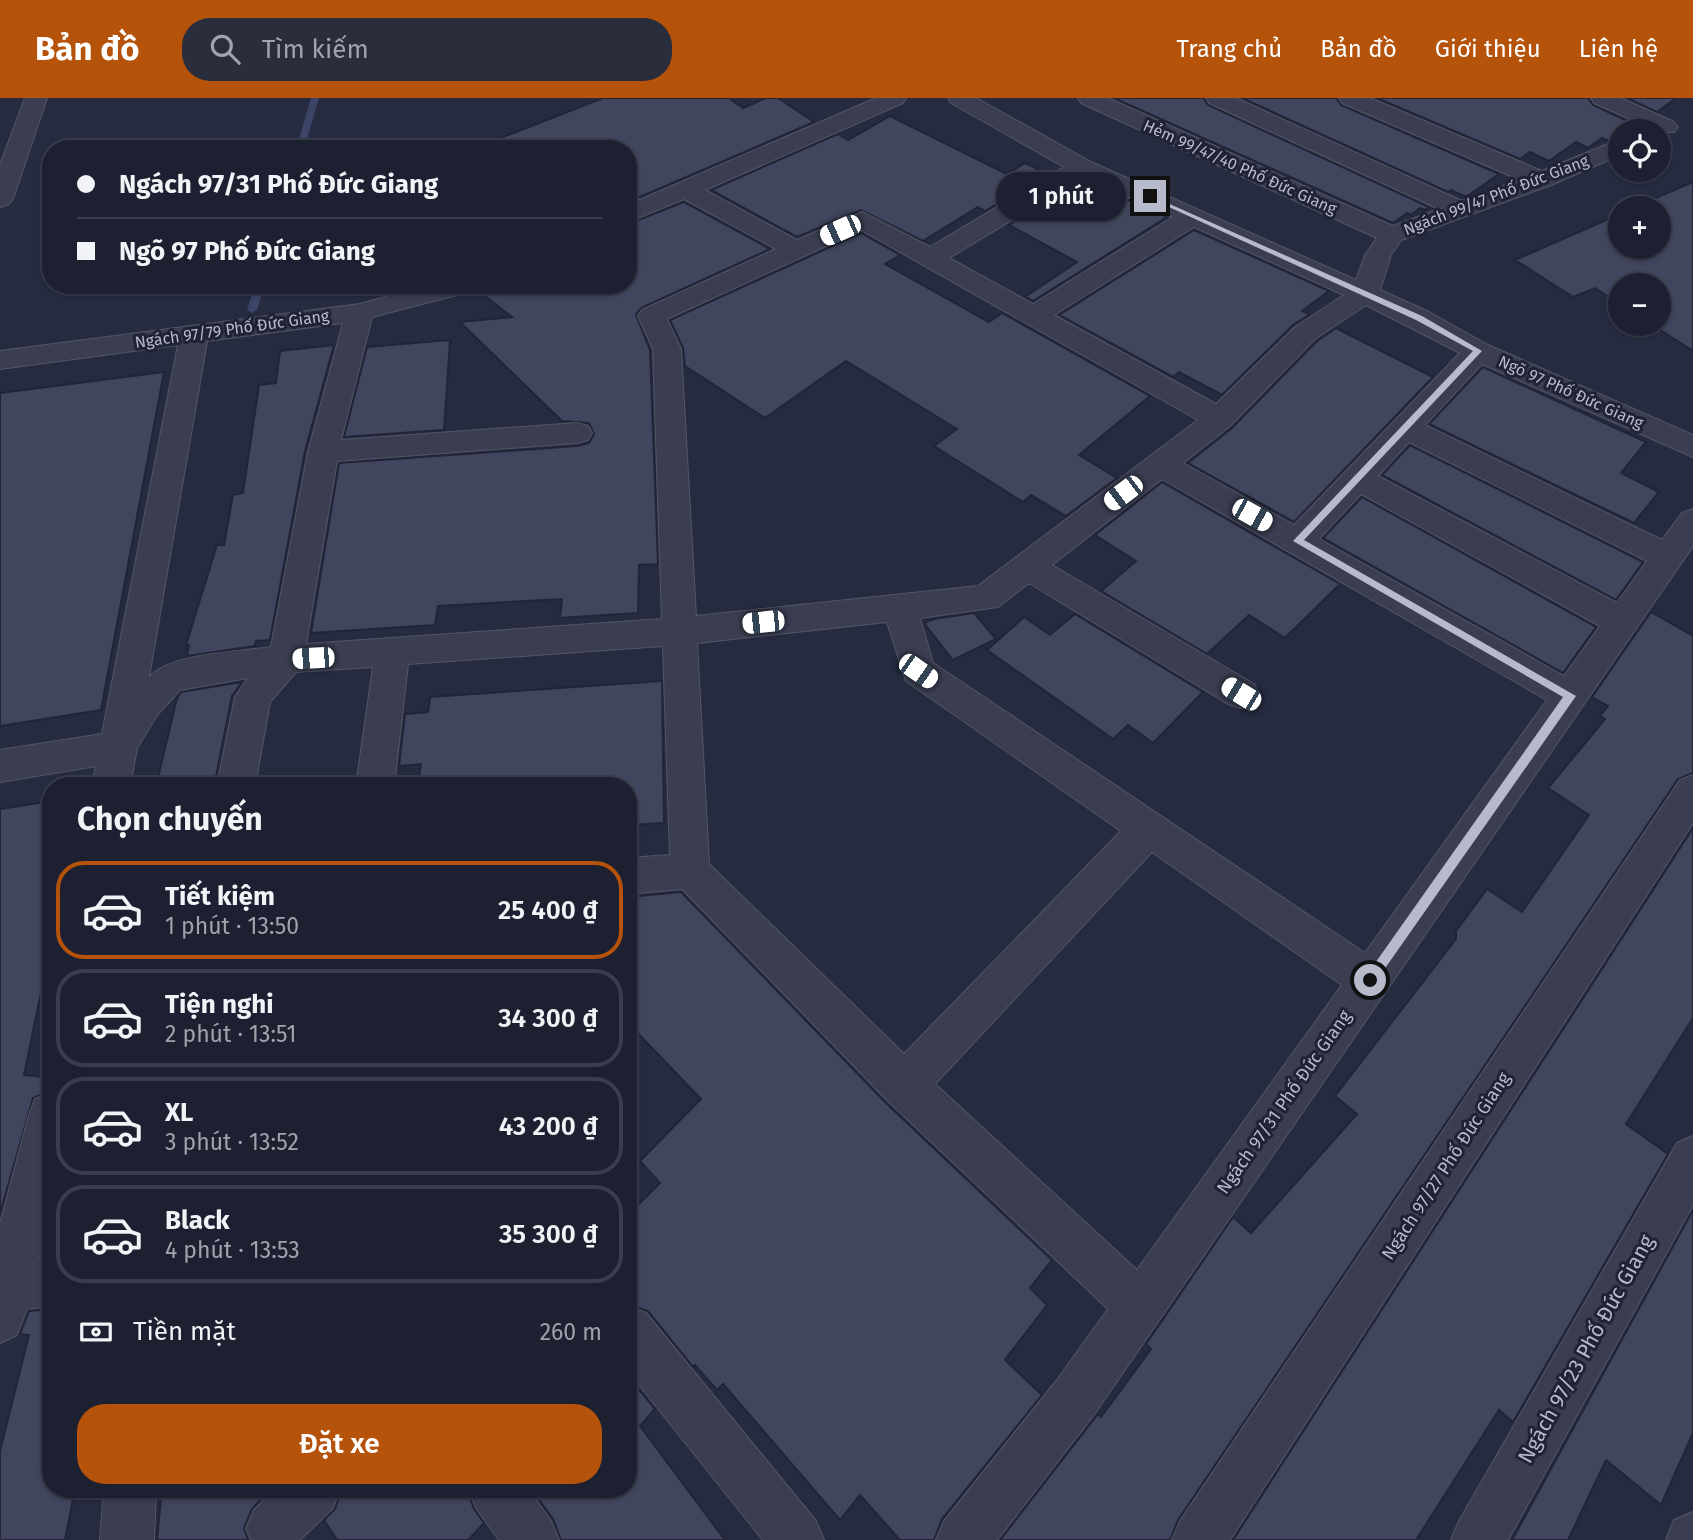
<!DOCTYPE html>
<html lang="vi">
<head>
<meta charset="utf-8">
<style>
  body { margin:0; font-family:"Fira Sans",sans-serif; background:#292d3c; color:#f1f3f6; height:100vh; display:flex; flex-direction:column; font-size:26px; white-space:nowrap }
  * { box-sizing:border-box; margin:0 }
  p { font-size:23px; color:#a0a3ab }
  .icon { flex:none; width:38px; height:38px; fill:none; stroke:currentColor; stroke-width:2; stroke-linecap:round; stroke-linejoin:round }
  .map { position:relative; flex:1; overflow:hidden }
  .drawer { position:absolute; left:42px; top:679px; width:595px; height:721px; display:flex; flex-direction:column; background:#1c2030; border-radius:28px; box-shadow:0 2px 5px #0004,0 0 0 2px #3a3e4c }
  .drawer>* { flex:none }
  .banner { position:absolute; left:42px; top:42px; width:595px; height:154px; border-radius:28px; box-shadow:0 2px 5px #0004,0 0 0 2px #3a3e4c; display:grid; align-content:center; height:154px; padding:0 35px; background:#1c2030 }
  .controls { position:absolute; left:1608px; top:21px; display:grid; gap:14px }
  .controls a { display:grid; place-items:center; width:63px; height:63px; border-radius:50%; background:#1c2030; box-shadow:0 2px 5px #0004,0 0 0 2px #3a3e4c; font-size:35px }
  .end { position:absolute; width:32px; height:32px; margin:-16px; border:9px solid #b7baca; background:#111; box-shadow:0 0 0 4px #111 }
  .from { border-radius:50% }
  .bubble { position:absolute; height:49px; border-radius:24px; background:#1c2030; box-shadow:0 2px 5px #0004,0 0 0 2px #3a3e4c; font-size:23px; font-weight:600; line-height:49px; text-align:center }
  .car { position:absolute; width:21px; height:42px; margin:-21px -10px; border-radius:9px; box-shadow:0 0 5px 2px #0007; background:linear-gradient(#fff 24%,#345 0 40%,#fff 0 76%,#345 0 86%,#fff 0) }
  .banner b { display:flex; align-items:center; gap:24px; height:66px; font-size:26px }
  .banner b+b { border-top:2px solid #3a3e4c }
  .banner i { width:18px; height:18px; background:#f1f3f6 }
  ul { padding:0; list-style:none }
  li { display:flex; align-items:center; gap:21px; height:98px; margin:0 14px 10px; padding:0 21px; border:4px solid #3a3e4c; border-radius:28px }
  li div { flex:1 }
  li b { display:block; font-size:26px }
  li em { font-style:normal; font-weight:600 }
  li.selected { border-color:#b45309 }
  li>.icon { width:63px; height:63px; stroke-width:1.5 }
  h2 { padding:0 35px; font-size:32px; line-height:84px }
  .pay { display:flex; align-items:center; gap:18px; height:77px; padding:0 35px; font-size:26px }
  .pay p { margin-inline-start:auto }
  .button { display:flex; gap:14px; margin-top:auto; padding:14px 35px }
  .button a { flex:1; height:80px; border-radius:28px; background:#b45309; color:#fff; font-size:28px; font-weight:600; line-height:80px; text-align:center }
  header { display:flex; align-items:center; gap:42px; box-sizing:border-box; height:98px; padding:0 35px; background:#b45309; color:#fff }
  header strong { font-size:33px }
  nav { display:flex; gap:38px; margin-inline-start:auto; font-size:24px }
  .search { width:490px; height:63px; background:#292d3c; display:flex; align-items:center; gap:18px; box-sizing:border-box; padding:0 24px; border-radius:28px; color:#a0a3ab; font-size:26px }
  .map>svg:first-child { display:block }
</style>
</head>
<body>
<header>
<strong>Bản đồ</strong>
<div class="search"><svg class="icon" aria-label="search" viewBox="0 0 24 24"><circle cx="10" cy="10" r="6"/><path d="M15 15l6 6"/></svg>Tìm kiếm</div>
<nav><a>Trang chủ</a><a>Bản đồ</a><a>Giới thiệu</a><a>Liên hệ</a></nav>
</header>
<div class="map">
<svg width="1693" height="1442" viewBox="0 0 1693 1442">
  <rect width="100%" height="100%" fill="#262b40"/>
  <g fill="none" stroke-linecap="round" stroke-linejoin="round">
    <!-- stream -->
    <g fill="#3c4568" fill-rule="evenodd">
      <path d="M 311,0 L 319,0 L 304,51 L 296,51 Z"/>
      <path d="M 255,187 L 265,187 L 257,212 L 252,215 L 247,212 Z"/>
    </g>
  </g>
  <!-- building -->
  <g fill="#41465e" stroke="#212537" stroke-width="2">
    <path d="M 603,0 L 729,0 L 743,10 L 766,0 L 778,0 L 814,24 L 628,104 L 628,51 L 480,51 L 480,48 Z"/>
    <path d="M 1114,0 L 1203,0 L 1208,7 L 1429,109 L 1425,112 L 1420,110 L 1411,117 L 1407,115 L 1393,125 Z"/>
    <path d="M 1242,0 L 1336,0 L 1341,7 L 1499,76 L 1466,99 L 1451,92 L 1448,94 Z"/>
    <path d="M 1377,0 L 1588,0 L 1593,7 L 1638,28 L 1631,33 L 1620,33 L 1620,39 L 1609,43 L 1602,40 L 1588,50 L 1576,44 L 1549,63 L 1530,54 L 1520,61 Z"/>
    <path d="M 1627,0 L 1676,0 L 1657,14 Z"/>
    <path d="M 890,18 L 1007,76 L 1025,65 L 1047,76 L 985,113 L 978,109 L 923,143 L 861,112 L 797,139 L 711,92 L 838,36 L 848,42 Z"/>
    <path d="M 1693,84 L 1693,253 L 1651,226 L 1659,226 L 1659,187 L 1620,187 L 1620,206 L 1595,190 L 1573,199 L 1515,162 L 1620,116 L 1620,149 L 1659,149 L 1659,110 L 1633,110 Z"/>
    <path d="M 1079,85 L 1085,88 L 1089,85 L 1167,119 L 1033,203 L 1025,199 L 1077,164 L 1009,127 Z"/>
    <path d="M 684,104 L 770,151 L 641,210 L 636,217 L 650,252 L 658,466 L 639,467 L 638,515 L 560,520 L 562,501 L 438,508 L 435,527 L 311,535 L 339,365 L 577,348 L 589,345 L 594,336 L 589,325 L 562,323 L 460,224 L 512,219 L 476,191 L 477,187 L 628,187 L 628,126 Z"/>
    <path d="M 1194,132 L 1329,193 L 1302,213 L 1309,217 L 1293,227 L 1222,297 L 1179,274 L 1173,279 L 1059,217 Z"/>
    <path d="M 861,135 L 900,157 L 885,166 L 989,224 L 1002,215 L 1150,298 L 1079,357 L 1117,380 L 1066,418 L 1031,397 L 1023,404 L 934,348 L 957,331 L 846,263 L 765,320 L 685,268 L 683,250 L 670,222 Z"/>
    <path d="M 1336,230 L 1433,279 L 1294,424 L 1188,365 L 1232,330 L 1317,243 Z"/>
    <path d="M 450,242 L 444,332 L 344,339 L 367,249 Z"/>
    <path d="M 334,247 L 305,353 L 270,542 L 256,543 L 255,548 L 187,558 L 189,547 L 186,547 L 217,447 L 224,447 L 233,397 L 243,395 L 259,287 L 276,285 L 280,253 Z"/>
    <path d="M 1483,269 L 1646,344 L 1621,375 L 1659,394 L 1634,425 L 1429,326 Z"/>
    <path d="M 164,274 L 101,612 L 0,628 L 0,295 Z"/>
    <path d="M 1410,347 L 1643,464 L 1616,502 L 1382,377 Z"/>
    <path d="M 1162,384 L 1340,486 L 1285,540 L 1249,517 L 1207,556 L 1101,493 L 1136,463 L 1095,437 Z"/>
    <path d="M 1362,399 L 1596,529 L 1563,575 L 1323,440 Z"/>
    <path d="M 1651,514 L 1693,538 L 1693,675 L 1678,681 L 1178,1422 L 1170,1442 L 1000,1442 L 1098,1316 L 1101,1319 L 1151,1251 L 1146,1246 L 1233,1119 L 1251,1135 L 1357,1016 L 1335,998 L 1456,841 L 1456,833 L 1487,791 L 1522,814 L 1589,717 L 1548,690 L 1605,621 L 1600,618 L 1608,608 L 1592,599 Z"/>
    <path d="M 974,515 L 996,541 L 953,562 L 924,525 L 934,521 Z"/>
    <path d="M 1075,516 L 1203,594 L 1153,645 L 1128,627 L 1113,641 L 987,552 L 1024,519 L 1050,537 Z"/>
    <path d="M 662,583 L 664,725 L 628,727 L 628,688 L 418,688 L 421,666 L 399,668 L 405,616 L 428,614 L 430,599 Z"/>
    <path d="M 242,584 L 232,598 L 214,688 L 156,688 L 177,600 L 181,594 Z"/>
    <path d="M 51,703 L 51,846 L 24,977 L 51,980 L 51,993 L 33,1000 L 0,1116 L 0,711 Z"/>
    <path d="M 1693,730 L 1693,920 L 1626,1026 L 1668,1056 L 1513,1324 L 1499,1312 L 1416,1442 L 1233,1442 Z"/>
    <path d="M 681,794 L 886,1005 L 1052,1162 L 1030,1190 L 1047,1207 L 1005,1262 L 1042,1297 L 942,1421 L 934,1442 L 900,1442 L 860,1397 L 840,1422 L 723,1286 L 717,1292 L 695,1267 L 693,1269 L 648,1213 L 628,1206 L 628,1117 L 660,1085 L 640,1063 L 701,1001 L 628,925 L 628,799 Z"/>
    <path d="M 1693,1112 L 1693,1335 L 1661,1407 L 1606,1362 L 1568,1442 L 1512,1442 Z"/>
    <path d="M 51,1211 L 51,1391 L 75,1391 L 65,1442 L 0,1442 L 0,1353 L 29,1237 L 20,1236 L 29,1213 Z"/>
    <path d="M 628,1278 L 655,1311 L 640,1328 L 725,1442 L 561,1442 L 553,1421 L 531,1391 L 628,1391 Z"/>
    <path d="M 162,1391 L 270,1391 L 252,1411 L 244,1430 L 248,1442 L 157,1442 Z"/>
    <path d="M 342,1391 L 467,1391 L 474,1411 L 484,1425 L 468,1442 L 337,1442 L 324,1422 L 335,1411 Z"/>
  </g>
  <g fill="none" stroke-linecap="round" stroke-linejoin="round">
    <!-- minor casing -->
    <g stroke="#525667" stroke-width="2">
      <g id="minor">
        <path d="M 25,0 L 47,0 L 13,101 L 9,106 L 0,109 L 0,67 Z"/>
        <path d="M 876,0 L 906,0 L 903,5 L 705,92 L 797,142 L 862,114 L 930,149 L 1064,69 L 951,5 L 948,0 L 976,0 L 1091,64 L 1356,182 L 1365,157 L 1377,140 L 1081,5 L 1078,0 L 1108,0 L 1393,128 L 1439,111 L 1209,5 L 1206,0 L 1236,0 L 1462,103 L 1520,82 L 1342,5 L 1339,0 L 1370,0 L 1542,73 L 1620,41 L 1620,57 L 1551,87 L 1401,142 L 1391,157 L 1380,192 L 1429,214 L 1488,247 L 1693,337 L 1693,359 L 1482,266 L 1425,327 L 1662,442 L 1682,415 L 1693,411 L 1693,448 L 1093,1318 L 997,1442 L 936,1442 L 944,1423 L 1057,1282 L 1108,1211 L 888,1003 L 682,791 L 628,796 L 628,760 L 670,757 L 663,548 L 408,566 L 394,688 L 356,688 L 373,569 L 296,574 L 270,604 L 255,688 L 217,688 L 235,599 L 248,580 L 180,592 L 157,617 L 137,650 L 130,688 L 92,688 L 96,668 L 0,684 L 0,652 L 102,636 L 178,247 L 0,271 L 0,253 L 360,206 L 429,187 L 475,187 L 472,193 L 372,219 L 341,342 L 577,325 L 588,328 L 592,335 L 588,342 L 577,345 L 337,363 L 306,546 L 662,521 L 653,251 L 638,218 L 642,212 L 776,151 L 684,101 L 628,124 L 628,107 ZM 1083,79 L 1173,119 L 1033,206 L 949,160 ZM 1194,129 L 1344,197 L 1295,229 L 1216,306 L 1054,217 ZM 861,132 L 1198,322 L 978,488 L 696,518 L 681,251 L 667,221 ZM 1366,207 L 1460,255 L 1294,427 L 1183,365 L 1230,328 L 1315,241 ZM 343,225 L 308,354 L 271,549 C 238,554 172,555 149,579 L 207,243 ZM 1409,344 L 1647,463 L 1617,505 L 1378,378 ZM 1162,381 L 1547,602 L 1365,855 L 933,565 L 920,520 L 998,509 L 1029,485 L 1228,606 L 1241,610 L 1254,606 L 1259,596 L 1254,586 L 1052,467 ZM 1361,396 L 1600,528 L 1564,578 L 1319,441 ZM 887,524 L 906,583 L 1121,733 L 904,956 L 709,766 L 697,545 ZM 1152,754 L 1342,887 L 1137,1172 L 935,986 Z"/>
        <path d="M 1591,0 L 1621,0 L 1674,24 L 1678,29 L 1674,34 L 1659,34 L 1594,5 Z"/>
        <path d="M 1693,677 L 1693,725 L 1230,1442 L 1172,1442 L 1180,1423 L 1680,682 Z"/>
        <path d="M 51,995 L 51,1111 L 39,1161 L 51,1160 L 51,1208 L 27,1211 L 17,1237 L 0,1245 L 0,1126 L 29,1017 L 35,1001 Z"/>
        <path d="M 1693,1038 L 1693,1107 L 1508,1442 L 1451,1442 L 1459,1423 L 1677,1045 Z"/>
        <path d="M 628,1208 L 646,1215 L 816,1423 L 824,1442 L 763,1442 L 628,1273 Z"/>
        <path d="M 104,1391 L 156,1391 L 154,1442 L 100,1442 Z"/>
        <path d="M 276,1391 L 340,1391 L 333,1410 L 300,1442 L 251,1442 L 246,1431 L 254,1412 Z"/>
        <path d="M 469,1391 L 528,1391 L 551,1423 L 559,1442 L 499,1442 L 476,1410 Z"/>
        <path d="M 1693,1414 L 1693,1442 L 1666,1442 L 1674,1422 Z"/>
      </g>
    </g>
    <!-- minor -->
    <use href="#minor" fill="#3a3e50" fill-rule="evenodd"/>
  </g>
  <!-- route -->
  <path fill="#b7baca" d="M 1147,96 L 1422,218 L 1482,253 L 1304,442 L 1576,598 L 1374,886 L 1370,888 L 1364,882 L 1366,878 L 1563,599 L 1293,443 L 1473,253 L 1416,222 L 1147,99 Z"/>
  <g text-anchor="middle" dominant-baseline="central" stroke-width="6" stroke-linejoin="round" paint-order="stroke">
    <!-- far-street labels -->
    <g font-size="16" fill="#b7baca" stroke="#1f2335">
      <text transform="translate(1240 69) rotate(24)">Hẻm 99/47/40 Phố Đức Giang</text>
      <text transform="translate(1496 97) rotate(-21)">Ngách 99/47 Phố Đức Giang</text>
      <text transform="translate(232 231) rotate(-8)">Ngách 97/79 Phố Đức Giang</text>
      <text transform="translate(1571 294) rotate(24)">Ngõ 97 Phố Đức Giang</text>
    </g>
    <!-- street labels -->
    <g font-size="18" fill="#b7baca" stroke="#1f2335">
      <text transform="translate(1284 1004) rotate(-55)">Ngách 97/31 Phố Đức Giang</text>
      <text transform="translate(1446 1068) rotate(-57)">Ngách 97/27 Phố Đức Giang</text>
    </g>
    <!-- near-street labels -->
    <g font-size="21" fill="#b7baca" stroke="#1f2335">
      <text transform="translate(1586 1251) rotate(-61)">Ngách 97/23 Phố Đức Giang</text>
    </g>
  </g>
</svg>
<div class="controls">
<a><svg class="icon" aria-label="locate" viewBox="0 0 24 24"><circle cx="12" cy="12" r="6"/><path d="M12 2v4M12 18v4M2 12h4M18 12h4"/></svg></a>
<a>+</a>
<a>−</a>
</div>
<i class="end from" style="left:1370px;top:882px"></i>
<i class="end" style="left:1150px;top:98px"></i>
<div class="bubble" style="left:996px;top:74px;width:130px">1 phút</div>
<i class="car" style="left:840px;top:132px;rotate:246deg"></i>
<i class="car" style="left:1123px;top:395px;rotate:233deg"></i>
<i class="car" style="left:1252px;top:417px;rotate:119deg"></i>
<i class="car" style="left:763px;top:524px;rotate:264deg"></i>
<i class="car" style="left:313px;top:560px;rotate:267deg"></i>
<i class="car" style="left:918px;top:573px;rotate:125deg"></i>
<i class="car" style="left:1241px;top:596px;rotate:301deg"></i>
<div class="banner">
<b><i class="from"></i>Ngách 97/31 Phố Đức Giang</b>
<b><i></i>Ngõ 97 Phố Đức Giang</b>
</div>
<section class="drawer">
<h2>Chọn chuyến</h2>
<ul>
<li class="selected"><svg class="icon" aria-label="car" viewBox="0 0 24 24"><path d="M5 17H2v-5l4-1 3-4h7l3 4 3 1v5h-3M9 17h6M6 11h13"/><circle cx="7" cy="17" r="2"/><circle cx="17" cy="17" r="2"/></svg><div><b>Tiết kiệm</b><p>1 phút · 13:50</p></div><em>25 400 ₫</em></li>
<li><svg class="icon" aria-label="car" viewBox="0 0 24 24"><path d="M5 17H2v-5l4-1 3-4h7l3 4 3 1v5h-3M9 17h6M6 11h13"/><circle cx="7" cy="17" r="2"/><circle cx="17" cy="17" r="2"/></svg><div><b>Tiện nghi</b><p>2 phút · 13:51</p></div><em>34 300 ₫</em></li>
<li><svg class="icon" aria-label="car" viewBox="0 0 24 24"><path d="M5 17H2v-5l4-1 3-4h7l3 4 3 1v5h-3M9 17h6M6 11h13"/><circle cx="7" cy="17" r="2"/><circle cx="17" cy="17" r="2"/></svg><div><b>XL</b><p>3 phút · 13:52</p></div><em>43 200 ₫</em></li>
<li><svg class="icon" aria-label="car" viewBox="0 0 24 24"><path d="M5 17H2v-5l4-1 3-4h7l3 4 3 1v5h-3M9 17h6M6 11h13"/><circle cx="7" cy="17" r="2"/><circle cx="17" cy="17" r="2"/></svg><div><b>Black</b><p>4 phút · 13:53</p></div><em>35 300 ₫</em></li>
</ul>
<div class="pay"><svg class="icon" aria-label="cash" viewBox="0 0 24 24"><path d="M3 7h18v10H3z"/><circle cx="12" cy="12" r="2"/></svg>Tiền mặt<p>260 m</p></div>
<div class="button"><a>Đặt xe</a></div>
</section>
</div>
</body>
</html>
